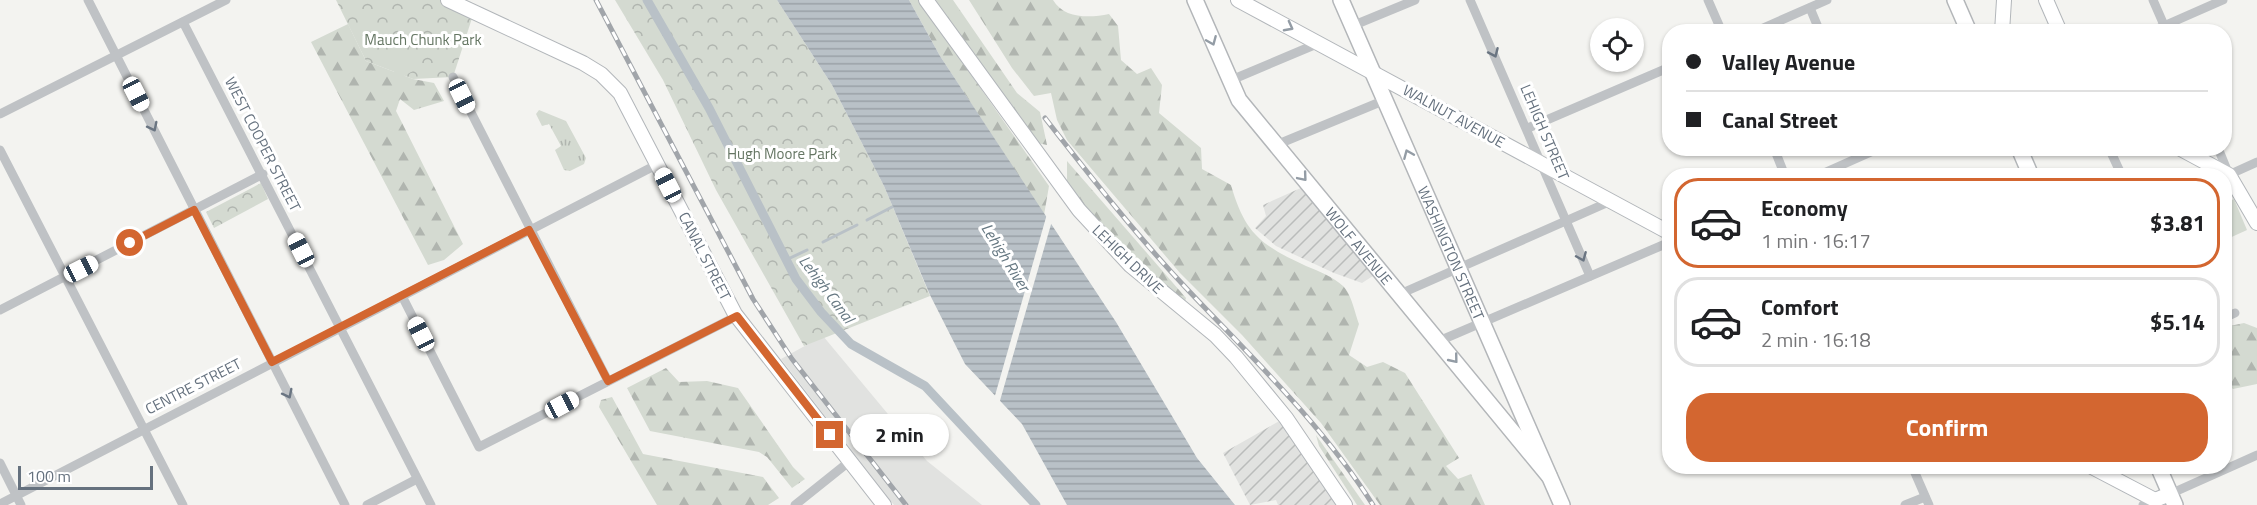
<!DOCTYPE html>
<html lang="en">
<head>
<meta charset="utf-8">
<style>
  body { margin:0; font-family:"Titillium Web",sans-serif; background:#f6f6f6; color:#202124; height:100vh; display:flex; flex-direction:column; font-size:22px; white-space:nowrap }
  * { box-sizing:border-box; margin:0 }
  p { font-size:20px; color:#757577 }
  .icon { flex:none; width:33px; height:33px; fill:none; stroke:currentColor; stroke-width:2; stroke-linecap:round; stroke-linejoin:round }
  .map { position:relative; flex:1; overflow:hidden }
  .drawer { position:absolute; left:1662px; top:168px; width:570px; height:306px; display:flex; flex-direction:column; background:#fff; border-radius:24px; box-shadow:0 2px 4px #0004 }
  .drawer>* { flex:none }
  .hud { position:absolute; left:1662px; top:24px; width:570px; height:132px; border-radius:24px; box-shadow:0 2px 4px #0004; display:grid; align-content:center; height:132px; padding:0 24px; background:#fff }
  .buttons { position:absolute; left:1590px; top:18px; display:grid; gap:12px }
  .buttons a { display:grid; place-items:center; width:54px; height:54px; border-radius:50%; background:#fff; box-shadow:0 2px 4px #0004; font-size:30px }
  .scale { position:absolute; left:18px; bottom:15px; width:135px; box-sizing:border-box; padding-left:6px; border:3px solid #65717e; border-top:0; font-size:16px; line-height:21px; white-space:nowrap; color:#65717e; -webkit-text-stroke:4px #fff; paint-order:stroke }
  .end { position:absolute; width:27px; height:27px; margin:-14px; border:8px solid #d36630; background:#fff; box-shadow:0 0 0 3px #fff }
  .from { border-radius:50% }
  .bubble { position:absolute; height:42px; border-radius:21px; background:#fff; box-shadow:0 2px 4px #0004; font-size:20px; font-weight:700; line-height:42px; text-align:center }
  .car { position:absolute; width:18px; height:36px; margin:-18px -9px; border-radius:8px; box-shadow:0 0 4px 2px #0007; background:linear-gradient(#fff 24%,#345 0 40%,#fff 0 76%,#345 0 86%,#fff 0) }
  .hud b { display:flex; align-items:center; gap:21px; height:57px; font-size:22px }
  .hud b+b { border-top:2px solid #e0e0e0 }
  .hud i { width:15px; height:15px; background:#202124 }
  ul { padding:10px 0 0; list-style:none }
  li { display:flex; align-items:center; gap:18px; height:90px; margin:0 12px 9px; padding:0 12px; border:3px solid #e0e0e0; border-radius:24px }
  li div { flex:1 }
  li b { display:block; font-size:22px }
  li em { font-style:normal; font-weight:700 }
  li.active { border-color:#d36630 }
  li>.icon { width:54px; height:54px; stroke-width:1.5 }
  .button { display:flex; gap:12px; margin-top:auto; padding:12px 24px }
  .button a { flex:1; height:69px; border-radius:24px; background:#d36630; color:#fff; font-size:24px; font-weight:700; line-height:69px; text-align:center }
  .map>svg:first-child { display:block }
</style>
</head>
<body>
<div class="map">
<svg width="2257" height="505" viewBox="0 0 2257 505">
  <defs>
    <pattern id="industrial-furrows" width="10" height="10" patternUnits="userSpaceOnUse" patternTransform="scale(1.5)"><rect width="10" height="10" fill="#e1e2e0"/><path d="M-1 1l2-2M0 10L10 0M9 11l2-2" fill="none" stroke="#babcbb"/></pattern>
    <pattern id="grass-tufts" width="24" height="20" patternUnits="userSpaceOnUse" patternTransform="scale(1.5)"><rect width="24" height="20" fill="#d4dad1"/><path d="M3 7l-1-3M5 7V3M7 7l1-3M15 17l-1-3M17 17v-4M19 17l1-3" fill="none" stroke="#b0b5af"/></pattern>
    <pattern id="forest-firs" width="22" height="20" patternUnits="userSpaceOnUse" patternTransform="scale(1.5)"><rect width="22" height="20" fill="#d4dad1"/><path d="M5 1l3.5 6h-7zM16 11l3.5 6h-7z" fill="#b0b5af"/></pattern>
    <pattern id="park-crowns" width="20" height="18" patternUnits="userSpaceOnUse" patternTransform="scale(1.5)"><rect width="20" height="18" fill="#d4dad1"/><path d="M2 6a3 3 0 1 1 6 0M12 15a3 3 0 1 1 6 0" fill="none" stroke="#b0b5af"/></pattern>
    <pattern id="water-rules" width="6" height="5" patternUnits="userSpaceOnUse" patternTransform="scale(1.5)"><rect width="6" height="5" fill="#b9c1c7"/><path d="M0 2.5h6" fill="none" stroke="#9aa1a7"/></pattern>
  </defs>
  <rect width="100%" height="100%" fill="#f3f3f0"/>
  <!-- built -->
  <path fill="#e1e2e0" d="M 823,336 L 927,461 L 982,505 L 894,505 L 781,359 Z"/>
  <!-- industrial -->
  <g fill="url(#industrial-furrows)">
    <path d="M 1303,187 L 1376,274 L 1362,283 L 1334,273 L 1276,246 L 1255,228 L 1266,216 L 1263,205 Z"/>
    <path d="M 1283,419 L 1344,505 L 1278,505 L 1276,500 L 1250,505 L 1223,453 Z"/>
  </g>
  <!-- grass -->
  <path fill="url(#grass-tufts)" d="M 539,110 L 566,121 L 586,158 L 584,164 L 570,171 L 564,170 L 555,150 L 561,146 L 549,124 L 542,126 L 536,114 Z"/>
  <!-- forest -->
  <g fill="url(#forest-firs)">
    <path d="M 909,0 L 919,0 L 1049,186 L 1044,215 L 940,56 Z"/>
    <path d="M 933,0 L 953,0 L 1017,93 L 1040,112 L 1047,145 L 1033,142 Z"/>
    <path d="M 969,0 L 1053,0 C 1064,19 1090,18 1109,14 L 1118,26 L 1121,60 L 1137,74 L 1151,68 L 1162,85 L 1159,113 L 1201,148 L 1202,169 L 1231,185 C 1245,234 1261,245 1306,266 C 1319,271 1333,277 1343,286 C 1351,293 1355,313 1359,324 L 1349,355 L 1367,367 L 1383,362 L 1405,373 L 1459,458 L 1446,466 L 1458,479 L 1471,474 L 1485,505 L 1380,505 L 1321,423 L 1242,335 L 1180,273 L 1067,140 L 1057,120 L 1051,93 L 1034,96 L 1012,68 Z"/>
    <path d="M 348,24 L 366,61 L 413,79 L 434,83 L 444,101 L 414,110 L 400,99 L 396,111 L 463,244 L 444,260 L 428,265 L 311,42 Z"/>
    <path d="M 1067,161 L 1186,298 L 1185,302 L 1130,258 L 1067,187 Z"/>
    <path d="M 2244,323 L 2257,328 L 2257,384 L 2233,389 L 2225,382 L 2225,327 Z"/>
    <path d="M 666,368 L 679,382 L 707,381 L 738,388 L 793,467 L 805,479 L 792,488 L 767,457 L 759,452 L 650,431 L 627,388 Z"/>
    <path d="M 612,397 L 643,454 L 763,477 L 779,498 L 768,505 L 657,505 L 599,407 L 601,400 Z"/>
    <path d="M 1316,435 L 1365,505 L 1357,505 L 1319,446 Z"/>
  </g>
  <!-- park -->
  <g fill="url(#park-crowns)">
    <path d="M 336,0 L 449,0 L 474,12 L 453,77 L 413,79 L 366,61 Z"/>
    <path d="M 615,0 L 777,0 L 832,85 L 884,186 L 930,296 L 804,346 L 716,190 L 663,80 Z"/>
    <path d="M 261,183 L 268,199 L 214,228 L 206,212 Z"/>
  </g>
  <!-- pitch -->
  <g fill="#d4dad1">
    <path d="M 402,44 L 415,70 L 398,79 L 385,53 Z"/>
    <path d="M 2234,199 L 2247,230 L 2225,240 L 2225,203 Z"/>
  </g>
  <!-- water -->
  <path fill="url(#water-rules)" d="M 777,0 L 909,0 L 940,56 L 1116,322 L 1197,458 L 1235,505 L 1067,505 L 1022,424 L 965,364 L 930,295 L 884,186 L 832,85 Z"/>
  <!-- pier -->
  <path fill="#f3f3f0" d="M 1047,214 L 1052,221 L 999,404 L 994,399 Z"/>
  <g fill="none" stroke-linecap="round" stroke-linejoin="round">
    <!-- stream -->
    <g stroke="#b9c1c7" stroke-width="3">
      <path d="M 867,220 L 892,207"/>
      <path d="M 823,242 L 857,225"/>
      <path d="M 786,260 L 807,250"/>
    </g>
    <!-- canal -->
    <path stroke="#b9c1c7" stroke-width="9" d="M 647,0 L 709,108 L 796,279 L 821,312 L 851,344 L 925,386 L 1036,505"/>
    <!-- secondary casing -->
    <g stroke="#b2b6ba" stroke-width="16">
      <g id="secondary">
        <path d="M 448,0 L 583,63 L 601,74 L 620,93 L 735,314 L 884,505"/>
        <path d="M 926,0 L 1079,210 L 1130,265 L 1215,335 L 1236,357 L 1286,418 L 1345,505"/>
        <path d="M 1238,0 L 1670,233"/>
        <path d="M 2046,0 L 2060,32"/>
        <path d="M 2002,32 L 2004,0"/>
        <path d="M 2179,148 L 2229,175 L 2257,223"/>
        <path d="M 2090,466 L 2155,500 L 2170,494"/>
      </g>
    </g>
    <!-- primary casing -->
    <g stroke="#b3b6b9" stroke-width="18">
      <g id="primary">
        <path id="s1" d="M 1195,0 L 1239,100 L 1549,476"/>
        <path id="s2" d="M 1341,0 L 1562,505"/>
        <path d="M 1955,0 L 1969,32"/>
        <path d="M 2019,148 L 2031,176"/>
        <path d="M 2158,466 L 2175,505"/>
      </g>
    </g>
    <!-- street -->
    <g stroke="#bfc2c5" stroke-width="9">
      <path d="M 88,0 L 345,505"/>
      <path d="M 1470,0 L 1590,276"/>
      <path d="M 1708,0 L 1722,32"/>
      <path d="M 2153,0 L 2167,32"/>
      <path d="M 1810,8 L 1820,32"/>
      <path d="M 183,22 L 431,505"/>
      <path d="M 1352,26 L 1415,0"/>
      <path d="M 1754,32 L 1827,0"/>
      <path d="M 2150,32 L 2223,0"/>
      <path d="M 453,77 L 608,381"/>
      <path d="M 1229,81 L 1319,43"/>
      <path d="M 0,114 L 226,0"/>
      <path d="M 1528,128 L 1670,67"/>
      <path d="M 1276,145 L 1385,100"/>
      <path d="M 1774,148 L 1785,176"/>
      <path d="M 2109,148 L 2122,176"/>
      <path d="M 2218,148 L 2229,175"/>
      <path d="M 0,150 L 183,505"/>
      <path d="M 1817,176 L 1880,148"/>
      <path d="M 2224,177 L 2257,162"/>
      <path d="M 1400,294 L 1611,201"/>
      <path d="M 402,296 L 479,447 L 737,316"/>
      <path d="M 0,310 L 263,174"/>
      <path d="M 2224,318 L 2235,313"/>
      <path d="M 1439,341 L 1670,242"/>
      <path d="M 0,463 L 21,505"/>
      <path d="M 1912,466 L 1929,505"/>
      <path d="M 2170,494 L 2257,455"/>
      <path d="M 0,504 L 658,164"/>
      <path d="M 367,505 L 417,479"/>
      <path d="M 795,505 L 850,461"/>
      <path d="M 1905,505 L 1925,497"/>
      <path d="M 2143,505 L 2155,500"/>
    </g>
    <!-- secondary -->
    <use href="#secondary" stroke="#fff" stroke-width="14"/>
    <!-- primary -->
    <use href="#primary" stroke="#fff" stroke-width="15"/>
    <!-- rail casing -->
    <g stroke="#a1a5aa" stroke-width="5">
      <g id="rail">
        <path d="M 596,0 L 753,299 L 792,359 L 906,505"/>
        <path d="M 1045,118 C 1091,177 1136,235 1187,289 C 1252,358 1322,424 1373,505"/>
      </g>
    </g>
    <!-- rail -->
    <use href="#rail" stroke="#fff" stroke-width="3" stroke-dasharray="9" stroke-linecap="butt"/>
  </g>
  <!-- one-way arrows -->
  <defs><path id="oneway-chevron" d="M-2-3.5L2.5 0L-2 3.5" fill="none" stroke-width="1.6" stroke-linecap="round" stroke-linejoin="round" transform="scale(1.5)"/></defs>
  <g stroke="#939ca5">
    <use href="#oneway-chevron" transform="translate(1289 27) rotate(28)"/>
    <use href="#oneway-chevron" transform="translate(1212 41) rotate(67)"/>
    <use href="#oneway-chevron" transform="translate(1408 154) rotate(-113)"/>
    <use href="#oneway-chevron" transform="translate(1303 177) rotate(50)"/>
    <use href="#oneway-chevron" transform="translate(1454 359) rotate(51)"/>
  </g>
  <g stroke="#6a7582">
    <use href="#oneway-chevron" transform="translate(1494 53) rotate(66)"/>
    <use href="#oneway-chevron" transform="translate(153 127) rotate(63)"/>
    <use href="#oneway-chevron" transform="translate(1582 257) rotate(67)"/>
    <use href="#oneway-chevron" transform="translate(288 394) rotate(63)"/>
  </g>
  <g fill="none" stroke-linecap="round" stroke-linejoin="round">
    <!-- route -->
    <path stroke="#d36630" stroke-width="8" d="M 130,243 L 194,210 L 272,362 L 529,230 L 608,381 L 737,316 L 830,435"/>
  </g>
  <g text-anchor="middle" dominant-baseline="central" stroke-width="6" stroke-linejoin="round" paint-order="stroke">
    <!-- park labels -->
    <g font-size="15" fill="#657663" stroke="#fff">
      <text x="423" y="39">Mauch Chunk Park</text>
      <text x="782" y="153">Hugh Moore Park</text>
    </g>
    <!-- street labels -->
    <g font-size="15" fill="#65717e" stroke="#fff">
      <text transform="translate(1454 116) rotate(29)">WALNUT AVENUE</text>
      <text transform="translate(1545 132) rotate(67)">LEHIGH STREET</text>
      <text transform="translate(263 144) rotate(63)">WEST COOPER STREET</text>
      <text stroke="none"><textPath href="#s1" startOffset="298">WOLF AVENUE</textPath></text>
      <text stroke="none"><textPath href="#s2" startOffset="276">WASHINGTON STREET</textPath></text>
      <text transform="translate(705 256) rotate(63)">CANAL STREET</text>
      <text transform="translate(1128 259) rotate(44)">LEHIGH DRIVE</text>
      <text transform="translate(193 386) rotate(-27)">CENTRE STREET</text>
    </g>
    <!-- water labels -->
    <g font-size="16" font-style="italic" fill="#667882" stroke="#fff">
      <text transform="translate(1006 257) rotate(58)">Lehigh River</text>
      <text transform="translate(827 289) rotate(53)">Lehigh Canal</text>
    </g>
  </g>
</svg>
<div class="buttons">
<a><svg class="icon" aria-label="locate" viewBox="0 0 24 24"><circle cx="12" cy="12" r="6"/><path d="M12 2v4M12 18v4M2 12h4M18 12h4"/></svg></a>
</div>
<div class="scale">100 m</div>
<i class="end from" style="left:130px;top:243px"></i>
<i class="end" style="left:830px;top:435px"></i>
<div class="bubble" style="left:850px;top:414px;width:99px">2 min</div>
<i class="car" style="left:136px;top:94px;rotate:153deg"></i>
<i class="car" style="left:462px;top:96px;rotate:154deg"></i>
<i class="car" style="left:668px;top:185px;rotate:333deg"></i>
<i class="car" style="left:301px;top:250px;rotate:333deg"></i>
<i class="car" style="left:81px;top:269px;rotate:63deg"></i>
<i class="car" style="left:421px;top:334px;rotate:333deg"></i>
<i class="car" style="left:562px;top:405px;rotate:62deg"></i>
<div class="hud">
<b><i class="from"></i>Valley Avenue</b>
<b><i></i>Canal Street</b>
</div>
<section class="drawer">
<ul>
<li class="active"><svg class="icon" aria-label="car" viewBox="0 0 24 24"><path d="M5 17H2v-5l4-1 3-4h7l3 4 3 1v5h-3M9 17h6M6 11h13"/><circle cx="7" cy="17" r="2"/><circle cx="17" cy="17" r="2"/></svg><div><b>Economy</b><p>1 min · 16:17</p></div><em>$3.81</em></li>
<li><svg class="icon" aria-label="car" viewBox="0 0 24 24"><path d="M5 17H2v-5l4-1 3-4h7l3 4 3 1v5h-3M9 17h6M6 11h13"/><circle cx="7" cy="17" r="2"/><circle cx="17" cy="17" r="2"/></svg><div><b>Comfort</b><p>2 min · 16:18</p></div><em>$5.14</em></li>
</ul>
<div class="button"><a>Confirm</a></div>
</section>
</div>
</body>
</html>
